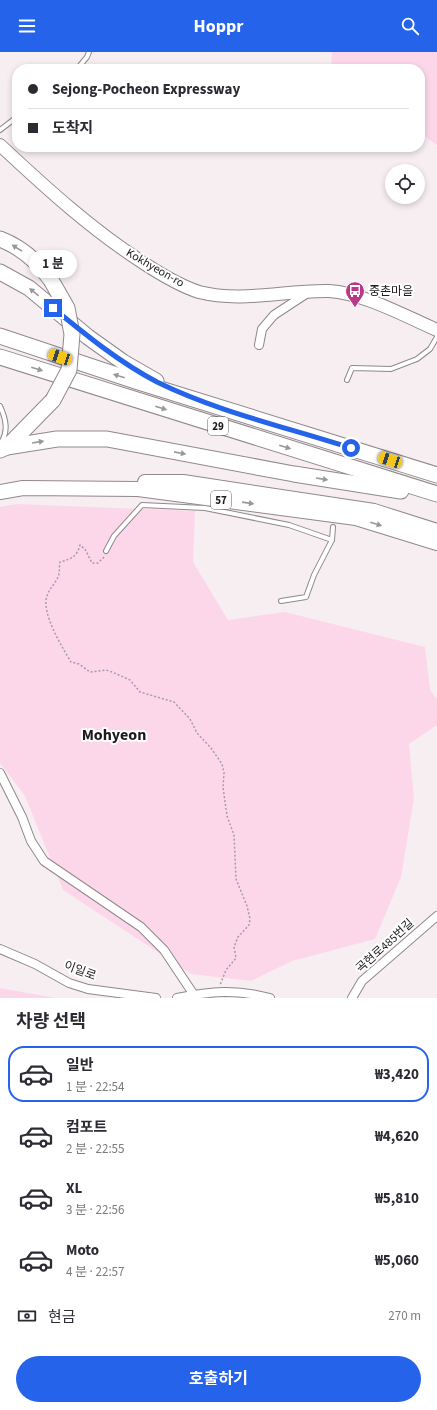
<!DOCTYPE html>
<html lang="ko">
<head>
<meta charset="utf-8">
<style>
  body { margin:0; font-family:"Source Sans 3","Noto Sans KR",sans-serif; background:#f7f7f7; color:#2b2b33; height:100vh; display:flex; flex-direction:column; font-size:15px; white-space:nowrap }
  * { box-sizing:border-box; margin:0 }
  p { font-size:13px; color:#7c7c81 }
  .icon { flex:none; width:22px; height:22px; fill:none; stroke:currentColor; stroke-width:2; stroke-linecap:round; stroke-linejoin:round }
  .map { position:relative; height:946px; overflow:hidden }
  .side { display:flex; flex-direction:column; background:#fff; flex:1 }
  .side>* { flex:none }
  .hud { position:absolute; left:12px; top:12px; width:413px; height:88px; border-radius:16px; box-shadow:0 2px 6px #0003; display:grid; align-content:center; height:88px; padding:0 16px; background:#fff }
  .controls { position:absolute; left:385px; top:112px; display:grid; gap:8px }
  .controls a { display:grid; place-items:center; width:40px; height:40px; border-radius:50%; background:#fff; box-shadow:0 2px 6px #0003; font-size:20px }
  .end { position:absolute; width:18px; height:18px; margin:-9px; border:5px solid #2563eb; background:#fff; box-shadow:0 0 0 2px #fff }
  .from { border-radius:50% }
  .bubble { position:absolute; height:28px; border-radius:14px; background:#fff; box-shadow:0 2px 6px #0003; font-size:13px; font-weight:700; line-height:28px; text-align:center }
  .car { position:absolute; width:12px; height:24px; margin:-12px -6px; border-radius:5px; box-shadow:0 0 3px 1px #0007; background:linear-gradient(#f5c518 24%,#345 0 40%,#f5c518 0 76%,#345 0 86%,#f5c518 0) }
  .hud b { display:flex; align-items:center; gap:14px; height:38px; font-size:15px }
  .hud b+b { border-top:1px solid #e1e1e2 }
  .hud i { width:10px; height:10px; background:#2b2b33 }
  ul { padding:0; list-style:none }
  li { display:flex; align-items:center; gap:12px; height:56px; margin:0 8px 6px; padding:0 8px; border:2px solid transparent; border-radius:16px }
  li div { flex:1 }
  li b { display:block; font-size:15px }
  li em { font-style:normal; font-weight:700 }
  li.on { border-color:#2563eb }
  li>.icon { width:36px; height:36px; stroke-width:1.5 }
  h2 { padding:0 16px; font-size:18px; line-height:48px }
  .pay { display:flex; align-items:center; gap:10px; height:44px; padding:0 16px; font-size:15px }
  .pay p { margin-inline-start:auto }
  .primary-button { display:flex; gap:8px; margin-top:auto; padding:8px 16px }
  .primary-button a { flex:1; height:46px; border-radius:24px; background:#2563eb; color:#fff; font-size:16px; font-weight:700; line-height:46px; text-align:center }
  header { display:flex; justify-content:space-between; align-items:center; height:52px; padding:0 16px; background:#2563eb; color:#fff; font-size:18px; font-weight:700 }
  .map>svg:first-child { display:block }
</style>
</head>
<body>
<header><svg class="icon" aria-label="menu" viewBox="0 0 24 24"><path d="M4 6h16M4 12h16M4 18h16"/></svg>Hoppr<svg class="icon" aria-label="search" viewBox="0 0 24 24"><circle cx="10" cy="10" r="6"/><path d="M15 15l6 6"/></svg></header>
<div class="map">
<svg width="437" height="946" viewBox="0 0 437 946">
  <rect width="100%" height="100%" fill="#f7eef2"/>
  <!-- green -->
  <g fill="#fcd7ea">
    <path d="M 332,0 L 437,0 L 437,93 L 420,81 L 420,17 L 331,17 Z"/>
    <path d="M 16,452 L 195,459 L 193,510 L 228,568 L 285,560 L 425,595 L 430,638 L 437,647 L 437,673 L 409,692 L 414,746 L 401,825 L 375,887 L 292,909 L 251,929 L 191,922 L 63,838 L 25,744 L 0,711 L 0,455 Z"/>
    <path d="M 0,936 L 56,946 L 0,946 Z"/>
  </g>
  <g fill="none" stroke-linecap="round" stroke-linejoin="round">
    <!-- service casing -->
    <g stroke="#90888c" stroke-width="6">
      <g id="service">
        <path d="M 77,17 L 87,5 L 89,0"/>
        <path d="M 0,78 L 17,65"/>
        <path d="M 347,328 L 352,316 L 391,317 L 417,307 L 430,297 L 437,285"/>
        <path d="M 0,354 C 6,367 9,380 0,392"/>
        <path d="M 106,499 L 114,484 L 142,453 L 205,456 L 289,473 L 332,488 L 333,475"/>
        <path d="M 281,549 L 306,545 L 314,523 L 332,488"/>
      </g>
    </g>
    <!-- minor casing -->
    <g stroke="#90888c" stroke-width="10">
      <g id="minor">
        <path d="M 259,293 L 262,277 L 274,263 L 309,240"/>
        <path d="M 0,721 L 22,765 L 31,789 L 44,809 L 141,875 L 164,898 L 194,943"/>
        <path d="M 0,897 L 35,912 L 69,931 L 88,937 L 156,946"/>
        <path d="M 177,946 C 212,939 236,937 270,946"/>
        <path d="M 352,946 L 362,929 L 437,864"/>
      </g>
    </g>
    <!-- secondary casing -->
    <g stroke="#90888c" stroke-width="14">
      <path id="secondary" d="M 0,93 C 46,136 92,178 145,212 C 162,223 180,234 199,240 C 242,251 285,238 329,239 C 363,241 405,264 437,278"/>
    </g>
    <!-- trunk casing -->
    <g stroke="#90888c" stroke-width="16">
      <g id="trunk">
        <path d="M 145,430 L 183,430 L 374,459 L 437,479"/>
        <path d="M 0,440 L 23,436 L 138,437 L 356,466 L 437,491"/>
      </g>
    </g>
    <!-- motorway casing -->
    <g stroke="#90888c" stroke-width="17">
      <g id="motorway">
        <path d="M 0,187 C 21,195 38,210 51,228"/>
        <path d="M 0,220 L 29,236 L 88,285 L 123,310 L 156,329"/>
        <path d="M 0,284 L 135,329 L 437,423"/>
        <path d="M 0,305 L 437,442"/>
        <path d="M 7,395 L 53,348"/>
        <path d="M 0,398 L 7,395 L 57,387 L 107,387 L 294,422 L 401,439"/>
      </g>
    </g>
    <!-- path -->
    <path stroke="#a49da0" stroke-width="1.5" stroke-dasharray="2 2" stroke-linecap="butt" d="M 104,505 L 98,511 L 92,511 L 85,497 L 80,493 C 77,505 71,507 60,510 C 59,515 60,521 58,525 C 55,532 49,537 47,544 C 41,561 62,595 71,610 L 79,612 L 90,620 L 106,618 L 112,620 L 130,628 L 140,640 L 174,650 L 190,667 L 197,681 L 211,696 L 222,712 L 224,721 L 223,735 L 227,764 L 234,783 L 236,827 L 247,854 L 250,867 L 249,873 L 238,885 L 234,895 L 236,906 L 226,918 L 220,933"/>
    <!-- service -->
    <use href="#service" stroke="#fff" stroke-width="4"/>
    <!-- minor -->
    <use href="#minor" stroke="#fff" stroke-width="8"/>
    <!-- secondary -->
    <use href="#secondary" stroke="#fff" stroke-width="12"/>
    <!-- trunk -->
    <use href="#trunk" stroke="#fff" stroke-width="14"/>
    <!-- motorway -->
    <use href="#motorway" stroke="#fff" stroke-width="15"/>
    <!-- motorway-bridge casing -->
    <g stroke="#90888c" stroke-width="17" stroke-linecap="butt">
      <path id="motorway-bridge" d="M 51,228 L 67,256 L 72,282 L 69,318 L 53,348"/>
    </g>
    <!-- motorway-bridge -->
    <use href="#motorway-bridge" stroke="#fff" stroke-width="15"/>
  </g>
  <!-- one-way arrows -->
  <defs><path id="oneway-solid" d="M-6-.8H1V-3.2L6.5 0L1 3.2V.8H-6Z"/></defs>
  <g fill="#999898">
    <use href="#oneway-solid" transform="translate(17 196) rotate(-148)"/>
    <use href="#oneway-solid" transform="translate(34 240) rotate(-141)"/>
    <use href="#oneway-solid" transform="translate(37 317) rotate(17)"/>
    <use href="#oneway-solid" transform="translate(119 324) rotate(-162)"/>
    <use href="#oneway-solid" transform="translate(161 356) rotate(17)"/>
    <use href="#oneway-solid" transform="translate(38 390) rotate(-9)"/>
    <use href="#oneway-solid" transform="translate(285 395) rotate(17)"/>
    <use href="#oneway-solid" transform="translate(180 401) rotate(11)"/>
    <use href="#oneway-solid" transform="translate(322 427) rotate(9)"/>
    <use href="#oneway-solid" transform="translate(248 451) rotate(8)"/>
    <use href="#oneway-solid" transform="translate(376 472) rotate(17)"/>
  </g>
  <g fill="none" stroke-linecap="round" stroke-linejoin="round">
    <!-- route -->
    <path stroke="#2563eb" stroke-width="5" d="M 53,256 C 86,283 119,310 157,330 C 218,360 286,375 351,396"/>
  </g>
  <!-- icons -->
  <defs>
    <g id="bus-pin" transform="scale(1)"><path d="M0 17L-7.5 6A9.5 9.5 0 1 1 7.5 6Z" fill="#b73987" stroke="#fefefe"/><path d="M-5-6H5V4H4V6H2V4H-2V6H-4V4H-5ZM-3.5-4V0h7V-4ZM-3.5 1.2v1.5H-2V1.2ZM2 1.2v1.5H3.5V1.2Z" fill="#fff"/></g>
  </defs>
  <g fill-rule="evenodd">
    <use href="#bus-pin" x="355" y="239"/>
  </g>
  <g text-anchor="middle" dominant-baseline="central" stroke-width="4" stroke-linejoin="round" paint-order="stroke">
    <!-- shield labels -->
    <g fill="#fefefe" stroke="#605e5f" stroke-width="1">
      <rect x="208" y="365" width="20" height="18" rx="3"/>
      <rect x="211" y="439" width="20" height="18" rx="3"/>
    </g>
    <g font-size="11" font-weight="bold" fill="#1d1a1b">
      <text x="218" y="374">29</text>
      <text x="221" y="448">57</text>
    </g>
    <!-- street labels -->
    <g font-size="12" fill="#1d1a1b" stroke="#fefefe">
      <text transform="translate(155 216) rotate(30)">Kokhyeon-ro</text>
      <text transform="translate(385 894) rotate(-42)">곡현로485번길</text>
      <text transform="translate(80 919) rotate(20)">이일로</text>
    </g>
    <!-- poi labels -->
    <g font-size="12" fill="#1d1a1b" stroke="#fefefe" text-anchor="start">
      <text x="369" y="239">중촌마을</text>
    </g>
    <!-- district labels -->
    <g font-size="16" font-weight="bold" fill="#1d1a1b" stroke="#fefefe">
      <text x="114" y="683">Mohyeon</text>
    </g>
  </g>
</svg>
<div class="controls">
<a><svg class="icon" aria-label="locate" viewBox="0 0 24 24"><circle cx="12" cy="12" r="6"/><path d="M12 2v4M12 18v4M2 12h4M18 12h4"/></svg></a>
</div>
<i class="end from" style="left:351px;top:396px"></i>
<i class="end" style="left:53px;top:256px"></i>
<div class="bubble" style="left:29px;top:198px;width:48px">1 분</div>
<i class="car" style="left:60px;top:305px;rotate:289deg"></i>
<i class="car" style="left:390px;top:408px;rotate:288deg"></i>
<div class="hud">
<b><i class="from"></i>Sejong-Pocheon Expressway</b>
<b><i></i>도착지</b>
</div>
</div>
<section class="side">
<h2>차량 선택</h2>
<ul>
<li class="on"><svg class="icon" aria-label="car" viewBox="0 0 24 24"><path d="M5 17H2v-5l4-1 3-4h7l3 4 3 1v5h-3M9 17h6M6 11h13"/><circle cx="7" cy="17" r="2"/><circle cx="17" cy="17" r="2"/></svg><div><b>일반</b><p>1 분 · 22:54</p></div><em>₩3,420</em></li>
<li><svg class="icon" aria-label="car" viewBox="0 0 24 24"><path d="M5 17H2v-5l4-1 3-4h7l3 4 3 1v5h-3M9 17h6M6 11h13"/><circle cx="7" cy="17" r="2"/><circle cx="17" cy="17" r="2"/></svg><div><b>컴포트</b><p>2 분 · 22:55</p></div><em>₩4,620</em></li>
<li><svg class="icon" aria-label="car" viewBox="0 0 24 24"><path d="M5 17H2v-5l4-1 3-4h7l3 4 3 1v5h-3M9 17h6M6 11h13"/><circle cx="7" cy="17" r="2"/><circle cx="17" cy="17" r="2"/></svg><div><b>XL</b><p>3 분 · 22:56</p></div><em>₩5,810</em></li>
<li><svg class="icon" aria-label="car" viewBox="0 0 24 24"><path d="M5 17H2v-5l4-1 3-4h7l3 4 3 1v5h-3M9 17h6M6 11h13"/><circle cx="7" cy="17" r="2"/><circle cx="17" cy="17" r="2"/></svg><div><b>Moto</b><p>4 분 · 22:57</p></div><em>₩5,060</em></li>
</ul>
<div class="pay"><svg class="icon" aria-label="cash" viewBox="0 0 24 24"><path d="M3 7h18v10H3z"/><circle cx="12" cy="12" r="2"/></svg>현금<p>270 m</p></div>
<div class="primary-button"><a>호출하기</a></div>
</section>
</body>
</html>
